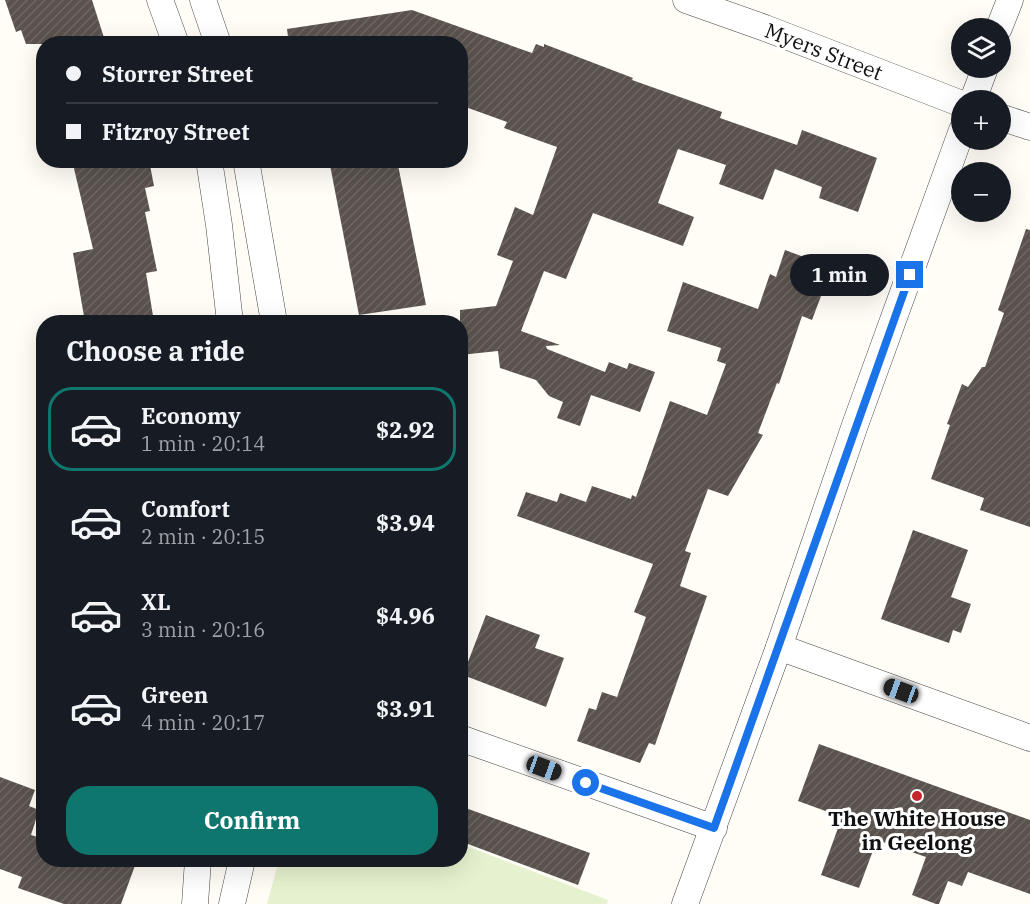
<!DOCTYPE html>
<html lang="en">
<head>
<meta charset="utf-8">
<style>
  body { margin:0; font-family:"IBM Plex Serif",serif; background:#20242c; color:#f1f3f6; height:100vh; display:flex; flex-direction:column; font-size:22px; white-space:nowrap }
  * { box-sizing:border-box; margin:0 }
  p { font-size:20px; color:#9ea1a6 }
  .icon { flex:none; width:33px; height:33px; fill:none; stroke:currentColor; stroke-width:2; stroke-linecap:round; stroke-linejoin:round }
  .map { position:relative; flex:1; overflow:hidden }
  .sheet { position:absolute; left:36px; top:315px; width:432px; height:552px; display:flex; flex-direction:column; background:#171b24; border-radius:24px; box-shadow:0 6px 24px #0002 }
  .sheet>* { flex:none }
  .top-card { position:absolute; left:36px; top:36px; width:432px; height:132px; border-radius:24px; box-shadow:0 6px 24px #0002; display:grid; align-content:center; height:132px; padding:0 30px; background:#171b24 }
  .fabs { position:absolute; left:951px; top:18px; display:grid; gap:12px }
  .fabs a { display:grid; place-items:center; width:60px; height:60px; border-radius:50%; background:#171b24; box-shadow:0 6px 24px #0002; font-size:30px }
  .end { position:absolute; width:27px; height:27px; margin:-14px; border:8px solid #1a73e8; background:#fff; box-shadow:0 0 0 3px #fff }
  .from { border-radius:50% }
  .bubble { position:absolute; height:42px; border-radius:21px; background:#171b24; box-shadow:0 6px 24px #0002; font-size:20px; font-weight:700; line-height:42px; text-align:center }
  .car { position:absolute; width:18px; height:36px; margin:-18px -9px; border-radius:8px; box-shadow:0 0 4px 2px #0007; background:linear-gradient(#222 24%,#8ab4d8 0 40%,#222 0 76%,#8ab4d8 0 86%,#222 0) }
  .top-card b { display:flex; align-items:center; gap:21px; height:57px; font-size:22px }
  .top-card b+b { border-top:2px solid #363941 }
  .top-card i { width:15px; height:15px; background:#f1f3f6 }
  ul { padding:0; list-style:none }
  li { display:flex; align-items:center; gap:18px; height:84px; margin:0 12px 9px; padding:0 18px; border:3px solid transparent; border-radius:24px }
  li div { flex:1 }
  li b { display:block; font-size:22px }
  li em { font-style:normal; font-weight:700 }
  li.current { border-color:#0f766e }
  li>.icon { width:54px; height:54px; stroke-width:1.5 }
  h2 { padding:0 30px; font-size:27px; line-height:72px }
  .primary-button { display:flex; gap:12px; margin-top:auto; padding:12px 30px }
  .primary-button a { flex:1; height:69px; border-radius:24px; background:#0f766e; color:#fff; font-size:24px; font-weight:700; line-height:69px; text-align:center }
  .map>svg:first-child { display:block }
</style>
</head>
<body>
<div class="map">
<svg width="1030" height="904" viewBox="0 0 1030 904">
  <defs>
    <pattern id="building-hatch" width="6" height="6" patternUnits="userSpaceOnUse" patternTransform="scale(1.5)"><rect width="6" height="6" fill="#5a524d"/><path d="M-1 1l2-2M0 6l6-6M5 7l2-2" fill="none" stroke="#6d6662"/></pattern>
  </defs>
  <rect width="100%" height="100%" fill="#fffdf5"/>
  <!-- pitch -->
  <path fill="#e6f2cf" d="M 461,844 L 608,900 L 607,904 L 267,904 L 279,860 L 460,860 Z"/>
  <!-- building -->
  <g fill="url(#building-hatch)">
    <path d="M 5,0 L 92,0 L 106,44 L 26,44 L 21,30 L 16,32 Z"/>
    <path d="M 412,10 L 532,53 L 536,44 L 544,47 L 544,44 L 633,78 L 632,80 L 722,112 L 720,118 L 797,145 L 802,130 L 877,158 L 858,212 L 819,198 L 822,187 L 775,169 L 763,200 L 719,184 L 726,165 L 678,149 L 658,203 L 694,217 L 683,246 L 593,213 L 566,279 L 544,271 L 521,331 L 560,345 L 546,346 L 547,349 L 605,372 L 609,362 L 627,369 L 629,363 L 655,372 L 640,412 L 591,395 L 580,426 L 557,418 L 563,402 L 549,396 L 536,380 L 500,368 L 498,351 L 460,355 L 460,310 L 496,306 L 513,261 L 497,255 L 515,207 L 533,215 L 557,147 L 504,128 L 507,122 L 460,105 L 460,44 L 289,44 L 287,29 Z"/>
    <path d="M 72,160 L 149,160 L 154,186 L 145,188 L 150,211 L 145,212 L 157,271 L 146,273 L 154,322 L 85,322 L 73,253 L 93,249 Z"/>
    <path d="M 329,160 L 397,160 L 426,305 L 359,315 Z"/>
    <path d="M 1026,229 L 1030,230 L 1030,527 L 980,510 L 984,498 L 931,479 L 950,425 L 947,424 L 962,384 L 968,387 L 982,367 L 985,367 L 1004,313 L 998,310 Z"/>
    <path d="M 785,250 L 820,263 L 810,293 L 821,296 L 812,320 L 802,316 L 779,384 L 777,383 L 758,433 L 763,435 L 728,496 L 708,489 L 685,551 L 691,553 L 680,586 L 707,596 L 655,745 L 649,743 L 640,763 L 577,741 L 589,708 L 596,710 L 602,692 L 617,697 L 646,617 L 634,612 L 653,564 L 517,516 L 526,492 L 557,502 L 560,493 L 586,502 L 592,486 L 631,499 L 632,495 L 636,497 L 670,401 L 707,415 L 726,364 L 717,361 L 721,348 L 667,331 L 683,282 L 758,309 L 770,274 L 776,277 Z"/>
    <path d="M 913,530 L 968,550 L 951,597 L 971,604 L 961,633 L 953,630 L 949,643 L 881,619 Z"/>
    <path d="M 486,615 L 540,635 L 535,648 L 564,658 L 546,707 L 463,675 Z"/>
    <path d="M 819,744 L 1030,820 L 1030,894 L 968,872 L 962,886 L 948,881 L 939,904 L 936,904 L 912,895 L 926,857 L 877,840 L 859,888 L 821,875 L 842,817 L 798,801 Z"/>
    <path d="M 0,777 L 35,790 L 29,806 L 39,810 L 31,835 L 44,839 L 44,860 L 137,860 L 121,904 L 64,904 L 18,888 L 22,877 L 0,869 Z"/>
    <path d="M 460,806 L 590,853 L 578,885 L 460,841 Z"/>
  </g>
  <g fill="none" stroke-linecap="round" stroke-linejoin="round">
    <!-- minor casing -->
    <g stroke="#444" stroke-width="27">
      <g id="minor">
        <path d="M 160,0 L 176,44"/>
        <path d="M 203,0 L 218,44"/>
        <path d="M 686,0 L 765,28 L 962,104"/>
        <path d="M 999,28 L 1010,0"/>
        <path d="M 973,100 L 985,68"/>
        <path d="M 1000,117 L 1030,127"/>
        <path d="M 209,160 L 219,225 L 230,322"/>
        <path d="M 246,160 L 274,322"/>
        <path d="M 779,647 L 1030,738"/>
        <path d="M 460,738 L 714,828"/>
        <path d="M 195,904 L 198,860"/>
        <path d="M 232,904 L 242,860"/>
        <path d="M 685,904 L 779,647 L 855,425 L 962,130"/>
      </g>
    </g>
    <!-- minor -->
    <use href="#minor" stroke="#fff" stroke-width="26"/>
  </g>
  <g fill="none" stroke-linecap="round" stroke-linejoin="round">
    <!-- route -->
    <path stroke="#1a73e8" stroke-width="8" d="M 586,783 L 714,828 L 910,275"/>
  </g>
  <!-- markers -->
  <circle fill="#c4262e" stroke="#fff" stroke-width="2" cx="917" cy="796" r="6"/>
  <g text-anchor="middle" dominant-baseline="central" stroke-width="6" stroke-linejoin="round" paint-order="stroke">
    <!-- street labels -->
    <g font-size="21" fill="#111" stroke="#fff">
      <text transform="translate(824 51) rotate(21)">Myers Street</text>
    </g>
    <!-- poi labels -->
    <g font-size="21" font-weight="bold" fill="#111" stroke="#fff">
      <text x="917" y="818">The White House<tspan x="917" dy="24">in Geelong</tspan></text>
    </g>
  </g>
</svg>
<div class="fabs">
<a><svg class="icon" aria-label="layers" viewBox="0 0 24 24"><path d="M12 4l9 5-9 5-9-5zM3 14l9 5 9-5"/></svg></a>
<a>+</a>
<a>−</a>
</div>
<i class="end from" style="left:586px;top:783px"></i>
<i class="end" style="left:910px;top:275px"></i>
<div class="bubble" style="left:790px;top:254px;width:99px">1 min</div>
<i class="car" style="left:901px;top:691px;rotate:290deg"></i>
<i class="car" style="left:544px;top:768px;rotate:110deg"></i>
<div class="top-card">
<b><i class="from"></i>Storrer Street</b>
<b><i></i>Fitzroy Street</b>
</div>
<section class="sheet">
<h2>Choose a ride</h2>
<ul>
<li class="current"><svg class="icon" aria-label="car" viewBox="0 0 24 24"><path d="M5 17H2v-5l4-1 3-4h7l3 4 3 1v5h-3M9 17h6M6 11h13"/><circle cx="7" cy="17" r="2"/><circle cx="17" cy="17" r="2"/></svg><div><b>Economy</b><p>1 min · 20:14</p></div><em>$2.92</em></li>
<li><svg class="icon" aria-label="car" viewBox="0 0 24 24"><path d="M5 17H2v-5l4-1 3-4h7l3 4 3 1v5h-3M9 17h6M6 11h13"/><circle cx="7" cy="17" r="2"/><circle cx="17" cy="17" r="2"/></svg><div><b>Comfort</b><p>2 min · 20:15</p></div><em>$3.94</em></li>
<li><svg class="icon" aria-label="car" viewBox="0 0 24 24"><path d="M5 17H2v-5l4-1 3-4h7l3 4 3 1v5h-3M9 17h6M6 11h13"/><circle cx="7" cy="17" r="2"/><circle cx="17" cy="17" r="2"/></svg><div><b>XL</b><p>3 min · 20:16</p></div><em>$4.96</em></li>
<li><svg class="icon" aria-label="car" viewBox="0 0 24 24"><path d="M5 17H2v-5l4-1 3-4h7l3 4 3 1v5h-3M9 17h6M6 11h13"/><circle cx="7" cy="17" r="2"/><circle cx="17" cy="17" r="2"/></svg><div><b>Green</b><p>4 min · 20:17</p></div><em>$3.91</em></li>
</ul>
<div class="primary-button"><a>Confirm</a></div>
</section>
</div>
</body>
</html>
